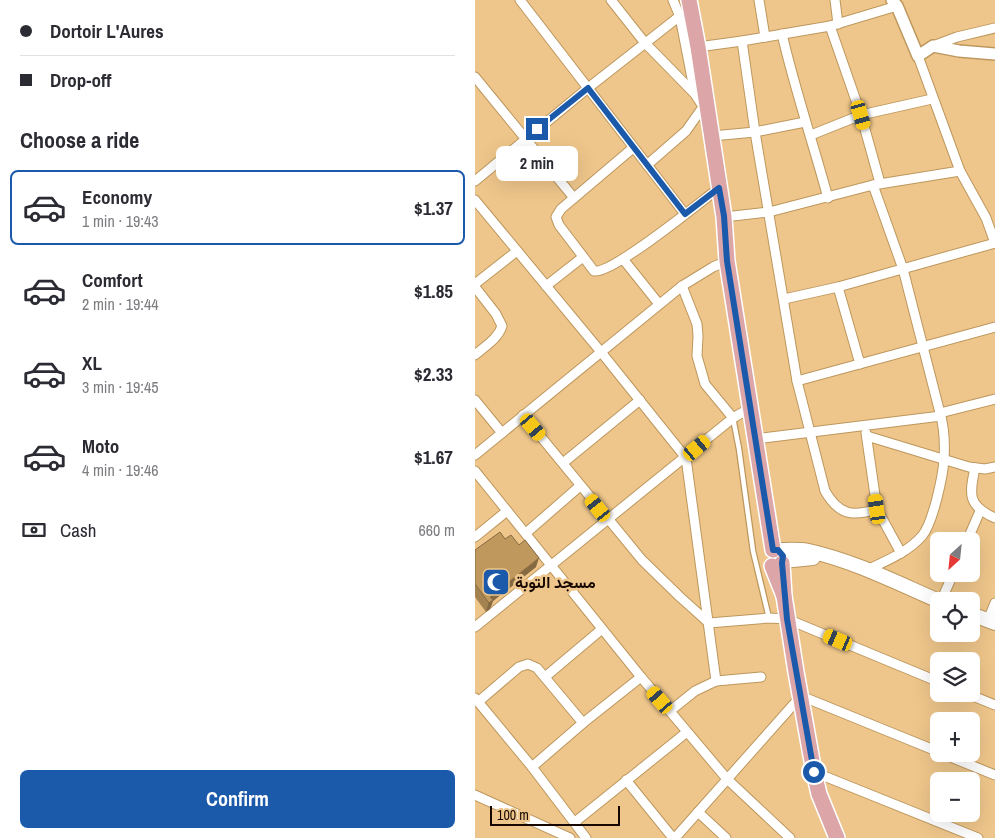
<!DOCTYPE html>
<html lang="en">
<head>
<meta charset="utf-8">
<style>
  body { margin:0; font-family:"Archivo Narrow",Vazirmatn,sans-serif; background:#f7f7f7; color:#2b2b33; height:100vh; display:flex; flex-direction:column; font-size:19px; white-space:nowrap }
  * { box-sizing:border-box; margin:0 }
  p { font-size:16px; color:#7c7c81 }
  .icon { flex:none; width:28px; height:28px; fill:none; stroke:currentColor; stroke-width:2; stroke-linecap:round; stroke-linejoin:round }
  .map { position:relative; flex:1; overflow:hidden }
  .side { display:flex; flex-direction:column; background:#fff; width:475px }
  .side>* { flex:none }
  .guide { display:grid; align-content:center; height:110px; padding:0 20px; background:#fff }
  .needle { width:32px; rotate:207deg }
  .fabs { position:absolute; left:455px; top:532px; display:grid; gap:10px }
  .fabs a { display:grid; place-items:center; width:50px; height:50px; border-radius:8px; background:#fff; box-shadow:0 5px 20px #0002; font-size:25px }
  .scale { position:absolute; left:15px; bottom:12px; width:130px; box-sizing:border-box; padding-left:5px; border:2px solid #160800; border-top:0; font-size:14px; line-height:18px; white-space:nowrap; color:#160800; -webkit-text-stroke:4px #eec68b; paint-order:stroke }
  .end { position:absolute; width:22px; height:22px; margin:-11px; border:6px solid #1b5aab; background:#fff; box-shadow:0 0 0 2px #fff }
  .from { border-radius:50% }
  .bubble { position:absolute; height:35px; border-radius:8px; background:#fff; box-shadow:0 5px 20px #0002; font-size:16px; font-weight:700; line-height:35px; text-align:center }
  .car { position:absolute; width:15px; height:30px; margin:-15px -8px; border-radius:6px; box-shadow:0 0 4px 1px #0007; background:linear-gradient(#f5c518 24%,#345 0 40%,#f5c518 0 76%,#345 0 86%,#f5c518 0) }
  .guide b { display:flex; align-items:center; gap:18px; height:48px; font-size:19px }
  .guide b+b { border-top:1px solid #e1e1e2 }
  .guide i { width:12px; height:12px; background:#2b2b33 }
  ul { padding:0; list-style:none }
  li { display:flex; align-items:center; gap:15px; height:75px; margin:0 10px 8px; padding:0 10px; border:2px solid transparent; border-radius:8px }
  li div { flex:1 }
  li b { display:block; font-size:19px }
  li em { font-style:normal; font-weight:700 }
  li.selected { border-color:#1b5aab }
  li>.icon { width:45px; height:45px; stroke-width:1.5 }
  h2 { padding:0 20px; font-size:22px; line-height:60px }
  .pay { display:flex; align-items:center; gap:12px; height:55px; padding:0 20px; font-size:19px }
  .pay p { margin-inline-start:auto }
  .primary-button { display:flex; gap:10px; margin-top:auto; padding:10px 20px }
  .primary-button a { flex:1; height:58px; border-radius:8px; background:#1b5aab; color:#fff; font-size:20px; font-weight:700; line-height:58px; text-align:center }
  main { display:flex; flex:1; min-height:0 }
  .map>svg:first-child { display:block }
</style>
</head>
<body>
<main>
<section class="side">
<div class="guide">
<b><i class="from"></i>Dortoir L'Aures</b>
<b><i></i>Drop-off</b>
</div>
<h2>Choose a ride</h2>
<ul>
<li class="selected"><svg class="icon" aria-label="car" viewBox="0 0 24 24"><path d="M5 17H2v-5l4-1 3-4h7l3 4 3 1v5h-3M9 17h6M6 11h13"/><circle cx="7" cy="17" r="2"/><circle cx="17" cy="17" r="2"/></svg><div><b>Economy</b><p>1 min · 19:43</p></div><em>$1.37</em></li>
<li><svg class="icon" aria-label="car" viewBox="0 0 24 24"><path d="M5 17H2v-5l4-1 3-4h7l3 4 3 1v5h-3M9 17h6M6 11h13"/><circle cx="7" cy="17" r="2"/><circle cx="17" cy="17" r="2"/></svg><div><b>Comfort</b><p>2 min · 19:44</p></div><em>$1.85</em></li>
<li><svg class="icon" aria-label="car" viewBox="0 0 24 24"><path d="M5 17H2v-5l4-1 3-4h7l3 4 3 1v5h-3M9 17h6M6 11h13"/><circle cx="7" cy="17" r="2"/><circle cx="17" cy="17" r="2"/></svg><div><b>XL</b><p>3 min · 19:45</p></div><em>$2.33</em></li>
<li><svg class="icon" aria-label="car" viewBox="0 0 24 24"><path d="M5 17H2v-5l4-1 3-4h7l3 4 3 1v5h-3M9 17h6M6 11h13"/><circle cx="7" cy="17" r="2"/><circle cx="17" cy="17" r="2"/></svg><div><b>Moto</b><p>4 min · 19:46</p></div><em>$1.67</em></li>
</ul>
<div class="pay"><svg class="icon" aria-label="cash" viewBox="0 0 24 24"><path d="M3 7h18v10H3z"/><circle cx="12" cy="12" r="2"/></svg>Cash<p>660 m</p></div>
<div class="primary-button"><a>Confirm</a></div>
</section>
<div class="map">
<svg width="520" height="838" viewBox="0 0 520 838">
  <rect width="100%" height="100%" fill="#eec68b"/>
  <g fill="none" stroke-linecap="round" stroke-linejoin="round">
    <!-- service casing -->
    <g stroke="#bd975d" stroke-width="7">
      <path id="service" d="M 258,418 L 264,449 L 278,551 L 294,618"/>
    </g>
    <!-- minor casing -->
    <g stroke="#bd975d" stroke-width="11">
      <g id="minor">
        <path d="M 45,0 L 210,214"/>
        <path d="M 136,0 L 170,43 L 220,94 L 229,108"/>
        <path d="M 198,0 L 205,17 L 220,94"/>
        <path d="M 284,0 L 290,37"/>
        <path d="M 360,0 L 363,24"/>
        <path d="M 355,26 L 386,115 L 405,183"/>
        <path d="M 307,34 C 320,90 338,143 353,198"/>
        <path d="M 267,41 L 280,132 L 322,381 L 350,491 C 364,515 377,517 402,509"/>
        <path d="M 458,46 L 482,37 L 520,28"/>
        <path d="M 223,47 L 267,41 L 355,26 L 422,6"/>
        <path d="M 443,56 L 485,171 L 511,218 L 520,243"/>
        <path d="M 0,77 L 99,198"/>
        <path d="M 336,135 L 386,115 L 457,99"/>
        <path d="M 237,136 L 280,132 L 330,122"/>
        <path d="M 158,148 L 86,209 L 81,217 L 84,225 L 119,271 C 138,274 224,203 244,188"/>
        <path d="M 172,165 L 211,131 L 228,107"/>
        <path d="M 0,181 L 113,88 L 215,8"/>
        <path d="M 0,200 L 126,352 L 211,458 L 241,681"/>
        <path d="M 249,217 L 294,212 L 398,185 L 485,171"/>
        <path d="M 148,259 L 184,304"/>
        <path d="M 0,284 L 42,251"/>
        <path d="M 71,286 L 108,257"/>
        <path d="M 207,286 L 222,324 L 223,336 L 222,356 L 230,384 L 258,418"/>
        <path d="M 0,287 L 21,314 L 27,326 C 23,339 10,346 0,355"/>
        <path d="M 363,287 L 385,364"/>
        <path d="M 309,299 L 363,287 L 520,243"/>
        <path d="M 322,381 L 520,327"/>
        <path d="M 0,400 L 27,433"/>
        <path d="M 465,413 L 520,399"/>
        <path d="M 48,415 L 167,560 L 205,597 L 234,623 L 294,618 L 312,619 L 464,682"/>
        <path d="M 391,433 L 402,509 L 426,553"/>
        <path d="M 392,436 L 494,467 L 510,469 L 520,467"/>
        <path d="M 280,439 L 466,416"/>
        <path d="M 0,455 L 207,286 L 238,267 L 252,261"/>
        <path d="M 88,463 L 165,400"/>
        <path d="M 500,468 C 494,495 493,506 520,518"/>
        <path d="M 0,471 L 166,677 L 252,779 L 315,838"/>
        <path d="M 51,533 L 105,486"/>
        <path d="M 0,537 L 32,511"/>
        <path d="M 492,541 L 505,511"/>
        <path d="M 392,570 C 411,561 433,552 447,536 C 458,523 468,476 469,459 C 470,444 469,427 465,413 L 428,269 L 398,185"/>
        <path d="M 466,601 L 478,574"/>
        <path d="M 513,620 L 520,603"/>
        <path d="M 0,627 L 258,418 L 275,408"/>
        <path d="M 70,677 L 127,629"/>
        <path d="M 493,694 L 520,705"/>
        <path d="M 0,698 L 57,767 L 111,838"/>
        <path d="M 3,702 L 44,667 L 53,664 L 62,668 L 108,723"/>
        <path d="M 195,711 L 220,691 L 241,681 L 286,677"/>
        <path d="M 468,754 L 520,775"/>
        <path d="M 57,767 L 108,723 L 166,677"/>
        <path d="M 339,772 L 503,838"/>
        <path d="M 151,780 L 198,838"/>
        <path d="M 0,795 L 95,838"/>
        <path d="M 223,812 L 251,838"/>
        <path d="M 100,822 L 212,732"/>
        <path d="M 200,838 L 326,696 L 464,752"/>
      </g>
    </g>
    <!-- tertiary casing -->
    <g stroke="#bd975d" stroke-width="14">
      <path id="tertiary" d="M 417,0 L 422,6 L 443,56 L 458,46 L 484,51 L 520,54"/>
    </g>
    <!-- secondary casing -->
    <g stroke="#bd975d" stroke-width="16">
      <g id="secondary">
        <path d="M 303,550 C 313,550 324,549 334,551 C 379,561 422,583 464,601"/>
        <path d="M 308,561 L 338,558"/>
        <path d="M 496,614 L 520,623"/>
      </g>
    </g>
    <!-- primary casing -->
    <g stroke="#fff" stroke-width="18">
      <g id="primary">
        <path d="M 214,0 L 223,47 L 249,217 L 252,261 L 298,550"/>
        <path d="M 297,566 L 309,596 L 307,563"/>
        <path d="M 309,596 L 321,672 L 339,772 L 344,794 L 362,838"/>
      </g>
    </g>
    <!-- service -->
    <use href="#service" stroke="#fff" stroke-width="4.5"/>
    <!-- minor -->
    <use href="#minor" stroke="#fff" stroke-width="9"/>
    <!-- tertiary -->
    <use href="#tertiary" stroke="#fff" stroke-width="11"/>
    <!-- secondary -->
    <use href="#secondary" stroke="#fff" stroke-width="14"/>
    <!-- primary -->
    <use href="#primary" stroke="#dca6a9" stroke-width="15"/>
  </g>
  <!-- wall -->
  <path fill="#a48351" d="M 30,539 L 61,567 L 18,601 L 15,609 L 11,612 L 0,597 L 0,550 Z"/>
  <!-- shaded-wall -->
  <path fill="#866a42" d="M 64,558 L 61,567 L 18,601 L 15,609 L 11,612 L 15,597 Z"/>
  <!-- building -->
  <path fill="#bf985e" stroke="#866a42" d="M 25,532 L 30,539 L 36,535 L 44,545 L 50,540 L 64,558 L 15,597 L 18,600 L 14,603 L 0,584 L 0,550 Z"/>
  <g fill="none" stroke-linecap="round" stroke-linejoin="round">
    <!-- route -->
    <path stroke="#1b5aab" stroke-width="6" d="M 62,129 L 113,88 L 210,214 L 244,188 L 249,216 L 252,261 L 298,550 L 303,550 L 308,556 L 307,563 L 312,619 L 339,772"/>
  </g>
  <!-- icons -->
  <defs>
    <g id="mosque-square" transform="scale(1.4375)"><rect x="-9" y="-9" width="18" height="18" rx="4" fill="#1b5aab" stroke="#eec68b"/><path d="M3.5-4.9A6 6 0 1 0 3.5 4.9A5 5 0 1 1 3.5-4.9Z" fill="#fff"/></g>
  </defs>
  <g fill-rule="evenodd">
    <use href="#mosque-square" x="21" y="582"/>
  </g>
  <g text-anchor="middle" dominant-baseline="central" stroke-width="5" stroke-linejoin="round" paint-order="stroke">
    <!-- poi labels -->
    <g font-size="16" font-weight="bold" fill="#160800" stroke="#eec68b" text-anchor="start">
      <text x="40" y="582">مسجد التوبة</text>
    </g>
  </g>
</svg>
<div class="fabs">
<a><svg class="needle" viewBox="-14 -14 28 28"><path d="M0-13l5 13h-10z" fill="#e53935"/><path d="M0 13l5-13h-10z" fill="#7c7c81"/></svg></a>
<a><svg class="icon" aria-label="locate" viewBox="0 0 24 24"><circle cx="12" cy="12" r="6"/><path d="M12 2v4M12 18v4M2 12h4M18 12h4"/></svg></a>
<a><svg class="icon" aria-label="layers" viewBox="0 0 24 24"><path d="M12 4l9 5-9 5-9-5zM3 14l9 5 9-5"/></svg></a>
<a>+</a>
<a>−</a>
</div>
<div class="scale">100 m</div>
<i class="end from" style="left:339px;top:772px"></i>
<i class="end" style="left:62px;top:129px"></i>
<div class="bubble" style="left:21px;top:146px;width:82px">2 min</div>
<i class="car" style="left:386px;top:115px;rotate:164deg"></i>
<i class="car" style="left:58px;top:427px;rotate:140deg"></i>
<i class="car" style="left:222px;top:448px;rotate:50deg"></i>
<i class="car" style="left:123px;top:508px;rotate:321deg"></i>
<i class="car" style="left:402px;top:509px;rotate:352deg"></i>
<i class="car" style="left:363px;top:640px;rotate:293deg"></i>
<i class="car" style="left:185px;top:700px;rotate:319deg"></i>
</div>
</main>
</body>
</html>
